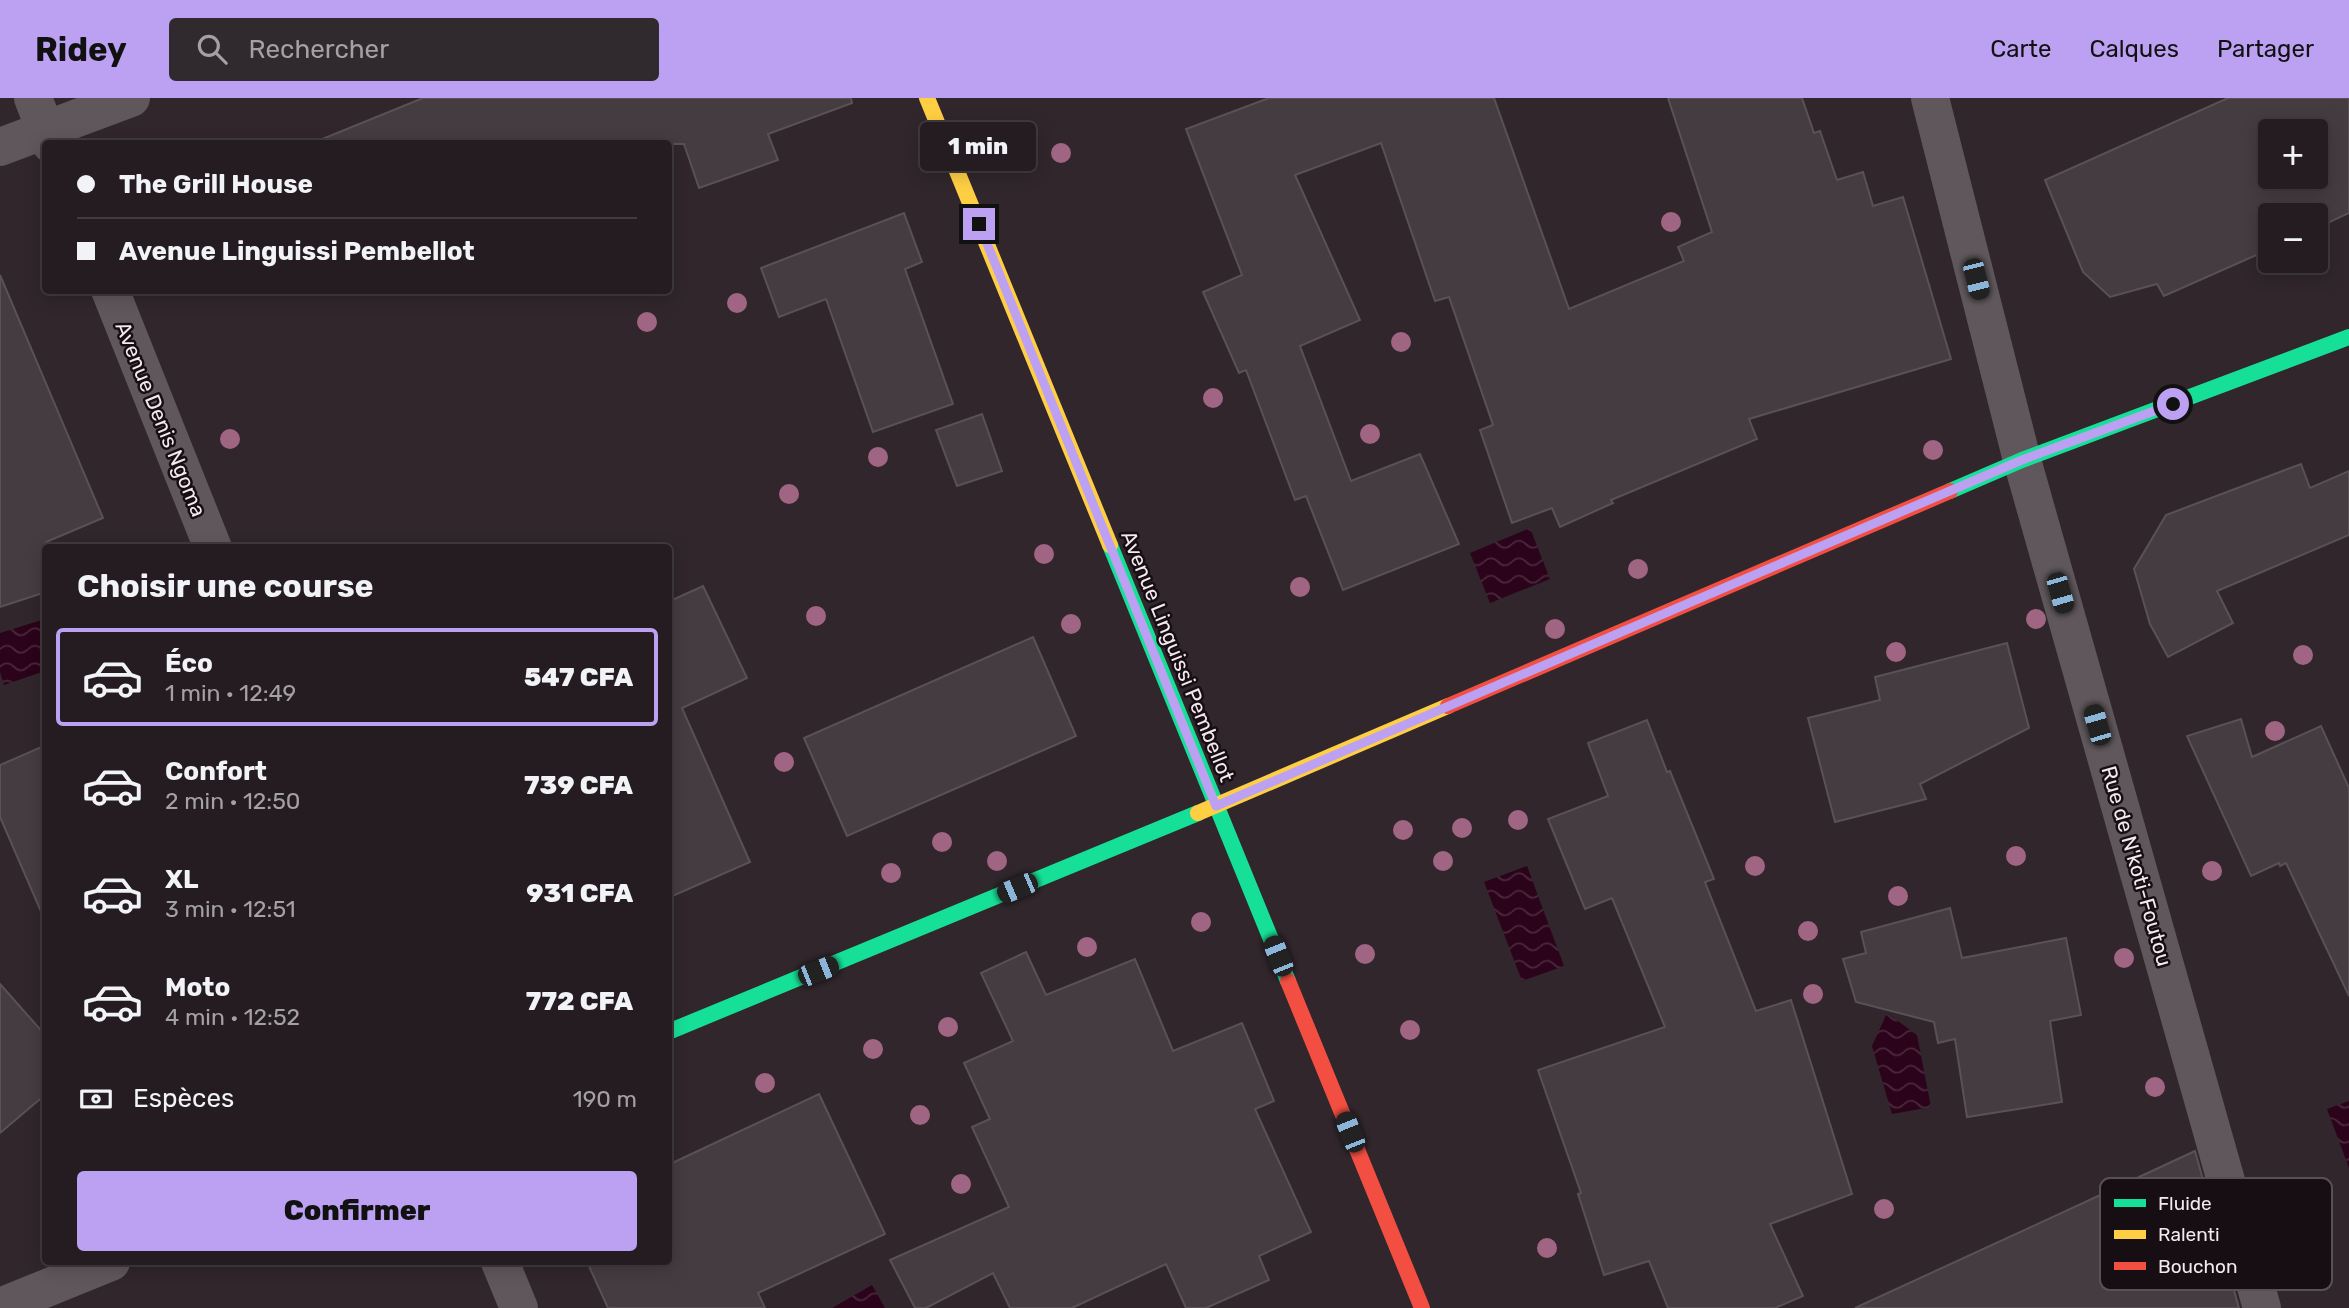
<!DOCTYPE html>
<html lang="fr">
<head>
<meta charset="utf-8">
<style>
  body { margin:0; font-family:Rubik,sans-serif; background:#30292d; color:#f1f3f6; height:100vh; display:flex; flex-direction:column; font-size:26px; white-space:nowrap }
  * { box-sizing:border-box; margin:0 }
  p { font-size:23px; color:#a3a1a5 }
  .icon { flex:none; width:38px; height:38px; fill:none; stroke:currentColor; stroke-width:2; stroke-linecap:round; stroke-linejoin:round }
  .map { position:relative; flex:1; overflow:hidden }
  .details { position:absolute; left:42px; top:446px; width:630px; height:721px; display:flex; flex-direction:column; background:#241c20; border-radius:7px; box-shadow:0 4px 18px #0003,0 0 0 2px #413a3e }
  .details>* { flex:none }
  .guide { position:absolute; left:42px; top:42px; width:630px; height:154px; border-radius:7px; box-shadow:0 4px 18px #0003,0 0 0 2px #413a3e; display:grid; align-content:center; height:154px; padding:0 35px; background:#241c20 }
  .buttons { position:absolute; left:2258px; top:21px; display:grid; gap:14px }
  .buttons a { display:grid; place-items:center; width:70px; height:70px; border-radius:7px; background:#241c20; box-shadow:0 4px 18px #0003,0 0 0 2px #413a3e; font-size:35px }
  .end { position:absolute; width:32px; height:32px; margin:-16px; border:9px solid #bca0f2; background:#111; box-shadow:0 0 0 4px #111 }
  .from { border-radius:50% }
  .bubble { position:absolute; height:49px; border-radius:7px; background:#241c20; box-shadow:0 4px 18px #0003,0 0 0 2px #413a3e; font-size:23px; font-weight:800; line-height:49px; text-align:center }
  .car { position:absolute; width:21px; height:42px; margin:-21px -10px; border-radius:9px; box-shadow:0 0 5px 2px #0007; background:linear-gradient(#222 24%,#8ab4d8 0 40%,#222 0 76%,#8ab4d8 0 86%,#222 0) }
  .guide b { display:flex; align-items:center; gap:24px; height:66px; font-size:26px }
  .guide b+b { border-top:2px solid #413a3e }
  .guide i { width:18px; height:18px; background:#f1f3f6 }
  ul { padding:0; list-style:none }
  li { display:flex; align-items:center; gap:21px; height:98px; margin:0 14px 10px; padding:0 21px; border:4px solid transparent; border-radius:7px }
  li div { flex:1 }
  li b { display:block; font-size:26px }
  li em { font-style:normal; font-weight:800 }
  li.selected { border-color:#bca0f2 }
  li>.icon { width:63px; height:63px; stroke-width:1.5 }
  h2 { padding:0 35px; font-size:32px; line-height:84px }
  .pay { display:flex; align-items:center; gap:18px; height:77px; padding:0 35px; font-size:26px }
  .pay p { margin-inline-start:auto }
  .primary-button { display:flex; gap:14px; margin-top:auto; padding:14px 35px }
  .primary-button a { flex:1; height:80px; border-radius:7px; background:#bca0f2; color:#111; font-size:28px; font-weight:800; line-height:80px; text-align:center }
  header { display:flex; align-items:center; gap:42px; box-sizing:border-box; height:98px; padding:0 35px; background:#bca0f2; color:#111 }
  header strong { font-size:33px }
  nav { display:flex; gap:38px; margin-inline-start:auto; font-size:24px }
  .search { width:490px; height:63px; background:#30292d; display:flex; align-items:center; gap:18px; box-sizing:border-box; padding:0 24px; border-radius:7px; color:#a3a1a5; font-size:26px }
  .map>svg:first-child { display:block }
</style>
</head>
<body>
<header>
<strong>Ridey</strong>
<div class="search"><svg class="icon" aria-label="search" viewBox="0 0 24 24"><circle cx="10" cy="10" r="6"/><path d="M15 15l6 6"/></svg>Rechercher</div>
<nav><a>Carte</a><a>Calques</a><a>Partager</a></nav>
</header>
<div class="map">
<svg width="2349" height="1210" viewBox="0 0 2349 1210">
  <defs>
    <pattern id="water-waves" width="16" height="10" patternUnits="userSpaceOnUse" patternTransform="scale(1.75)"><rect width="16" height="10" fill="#2b031b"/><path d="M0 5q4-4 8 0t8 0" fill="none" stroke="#4a283c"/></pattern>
  </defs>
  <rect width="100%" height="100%" fill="#30262b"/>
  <!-- water -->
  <g fill="url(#water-waves)">
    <path d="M 1530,430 L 1550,481 L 1490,505 L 1470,455 Z"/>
    <path d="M 45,521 L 45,573 L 4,587 L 0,574 L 0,535 Z"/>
    <path d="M 1527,768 L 1564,868 L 1522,883 L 1484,784 Z"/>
    <path d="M 1887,915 L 1917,937 L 1931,1009 L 1892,1016 L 1872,948 Z"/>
    <path d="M 2349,1003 L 2349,1070 L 2327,1011 Z"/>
    <path d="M 872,1187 L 885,1210 L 832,1210 Z"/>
  </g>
  <!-- building -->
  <g fill="#453c41" stroke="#595155" stroke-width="2" fill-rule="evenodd">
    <path d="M 423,0 L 851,0 L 852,5 L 768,36 L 778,62 L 699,90 L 684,46 L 315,46 L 315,44 Z"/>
    <path d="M 1269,0 L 1494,0 L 1569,211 L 1684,163 L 1678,149 L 1712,134 L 1668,0 L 1802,0 L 1814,35 L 1820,33 L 1837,82 L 1863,74 L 1873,108 L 1903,99 L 1951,261 L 1749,321 L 1757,341 L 1611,402 L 1613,405 L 1560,429 L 1552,410 L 1512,425 L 1480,332 L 1493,327 L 1449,199 L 1435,203 L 1381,45 L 1295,77 L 1360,222 L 1300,248 L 1351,383 L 1420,356 L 1459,446 L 1343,492 L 1306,398 L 1295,402 L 1246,272 L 1239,275 L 1203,194 L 1242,177 L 1186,31 Z"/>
    <path d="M 2228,0 L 2349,0 L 2349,115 L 2315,131 L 2315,117 L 2270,117 L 2270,151 L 2164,198 L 2157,186 L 2110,199 L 2083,174 L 2045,82 ZM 2270,33 L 2315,33 L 2315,79 L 2270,79 Z"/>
    <path d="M 904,115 L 922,164 L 905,171 L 953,306 L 873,334 L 826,201 L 779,219 L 761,170 Z"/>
    <path d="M 0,177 L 103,420 L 46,444 L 46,494 L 0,509 Z"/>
    <path d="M 982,316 L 1002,373 L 957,388 L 936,332 Z"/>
    <path d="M 2301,366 L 2310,390 L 2349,373 L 2349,437 L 2217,493 L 2233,525 L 2168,559 L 2150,526 L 2134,471 L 2166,417 Z"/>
    <path d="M 703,488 L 747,580 L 682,610 L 750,764 L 668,800 L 668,504 Z"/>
    <path d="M 1033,539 L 1076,638 L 847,738 L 804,640 Z"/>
    <path d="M 2007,545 L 2029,630 L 1920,686 L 1926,701 L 1835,724 L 1808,620 L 1880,602 L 1875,579 Z"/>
    <path d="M 2241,621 L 2252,659 L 2321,628 L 2349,690 L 2349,898 L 2286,765 L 2280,768 L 2279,765 L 2251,778 L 2187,638 Z"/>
    <path d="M 1647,622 L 1667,674 L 1670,673 L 1714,781 L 1705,784 L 1756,913 L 1791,902 L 1852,1096 L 1770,1126 L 1803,1198 L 1775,1210 L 1668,1210 L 1649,1163 L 1604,1177 L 1578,1096 L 1581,1095 L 1538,972 L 1665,929 L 1612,800 L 1585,811 L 1548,721 L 1608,698 L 1588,645 Z"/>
    <path d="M 46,647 L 46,825 L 0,719 L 0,667 Z"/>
    <path d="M 1950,810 L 1962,860 L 2066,840 L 2081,917 L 2050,923 L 2062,1004 L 1967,1019 L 1955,941 L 1938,945 L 1934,924 L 1856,904 L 1843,861 L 1866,855 L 1861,834 Z"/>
    <path d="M 1026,854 L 1046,897 L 1135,861 L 1173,953 L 1242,925 L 1274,1003 L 1255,1011 L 1311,1134 L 1259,1158 L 1269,1182 L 1206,1210 L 1186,1210 L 1166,1166 L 1072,1210 L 1010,1210 L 993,1175 L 926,1210 L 915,1210 L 890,1162 L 1009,1109 L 972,1029 L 990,1021 L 964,965 L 1013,943 L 981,875 Z"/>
    <path d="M 0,886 L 46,938 L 46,996 L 0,1035 Z"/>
    <path d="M 819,996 L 885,1136 L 758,1195 L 765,1210 L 608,1210 L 587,1164 L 668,1164 L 668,1067 Z"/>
    <path d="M 2195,1053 L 2239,1210 L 1855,1210 L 2096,1099 Z"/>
  </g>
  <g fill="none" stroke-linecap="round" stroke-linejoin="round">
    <!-- street -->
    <g stroke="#5f575b" stroke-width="38">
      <path d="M 33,0 L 51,46"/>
      <path d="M 1930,0 L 2022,362 L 2262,1210"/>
      <path d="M 0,49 L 131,0"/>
      <path d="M 110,192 L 213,450"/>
      <path d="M 500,1164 L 519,1210"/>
      <path d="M 0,1209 L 111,1164"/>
    </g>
    <!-- fast -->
    <g stroke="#16e098" stroke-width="16">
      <path d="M 1950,393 L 2022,362 L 2349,239"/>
      <path d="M 1110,447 L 1288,883"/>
      <path d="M 668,934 L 1198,715"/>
    </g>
    <!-- slow -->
    <g stroke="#ffcf43" stroke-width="16">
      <path d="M 927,0 L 1110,447"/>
      <path d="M 1198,715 L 1448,608"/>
    </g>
    <!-- jam -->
    <g stroke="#f24e42" stroke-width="16">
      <path d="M 1448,608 L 1950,393"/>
      <path d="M 1288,883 L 1422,1210"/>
    </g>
  </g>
  <!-- trees -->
  <g fill="#a16584">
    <circle cx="1061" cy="55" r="10"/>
    <circle cx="1671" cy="124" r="10"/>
    <circle cx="737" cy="205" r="10"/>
    <circle cx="647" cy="224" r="10"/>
    <circle cx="1401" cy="244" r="10"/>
    <circle cx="1213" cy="300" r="10"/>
    <circle cx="1370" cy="336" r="10"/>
    <circle cx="230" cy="341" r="10"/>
    <circle cx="1933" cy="352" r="10"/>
    <circle cx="878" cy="359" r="10"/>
    <circle cx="789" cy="396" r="10"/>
    <circle cx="1044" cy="456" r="10"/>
    <circle cx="1638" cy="471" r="10"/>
    <circle cx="1300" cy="489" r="10"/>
    <circle cx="816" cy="518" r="10"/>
    <circle cx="2036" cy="521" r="10"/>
    <circle cx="1071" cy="526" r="10"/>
    <circle cx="1555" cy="531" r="10"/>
    <circle cx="1896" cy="554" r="10"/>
    <circle cx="2303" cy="557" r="10"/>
    <circle cx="2275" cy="633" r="10"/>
    <circle cx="784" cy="664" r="10"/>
    <circle cx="1518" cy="722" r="10"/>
    <circle cx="1462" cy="730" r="10"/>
    <circle cx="1403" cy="732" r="10"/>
    <circle cx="942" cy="744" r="10"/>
    <circle cx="2016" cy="758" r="10"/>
    <circle cx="997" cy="763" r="10"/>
    <circle cx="1443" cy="763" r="10"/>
    <circle cx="1755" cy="768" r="10"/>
    <circle cx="2212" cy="773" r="10"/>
    <circle cx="891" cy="775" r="10"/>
    <circle cx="1898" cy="798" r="10"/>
    <circle cx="1201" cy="824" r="10"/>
    <circle cx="1808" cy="833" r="10"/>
    <circle cx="1087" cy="849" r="10"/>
    <circle cx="1365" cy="856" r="10"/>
    <circle cx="2124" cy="860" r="10"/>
    <circle cx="1813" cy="896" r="10"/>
    <circle cx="948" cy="929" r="10"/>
    <circle cx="1410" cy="932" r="10"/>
    <circle cx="873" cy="951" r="10"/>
    <circle cx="765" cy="985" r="10"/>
    <circle cx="2155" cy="989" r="10"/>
    <circle cx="920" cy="1017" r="10"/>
    <circle cx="961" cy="1086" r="10"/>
    <circle cx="1884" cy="1111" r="10"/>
    <circle cx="1547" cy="1150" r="10"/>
  </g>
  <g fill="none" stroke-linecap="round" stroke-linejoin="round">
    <!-- route -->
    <path stroke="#bca0f2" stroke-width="9" d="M 979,126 L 1216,708 L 2022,362 L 2173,306"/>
  </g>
  <g text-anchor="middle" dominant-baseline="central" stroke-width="5" stroke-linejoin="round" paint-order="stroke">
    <!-- street labels -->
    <g font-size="21" fill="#f5e8ee" stroke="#160e12">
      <text transform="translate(161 321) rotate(68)">Avenue Denis Ngoma</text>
      <text transform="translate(1178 558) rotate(68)">Avenue Linguissi Pembellot</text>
      <text transform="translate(2137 768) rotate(74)">Rue de N'koti-Foutou</text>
    </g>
  </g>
  <!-- legend -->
  <rect x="2100" y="1080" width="232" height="112" rx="10" fill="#160e12" stroke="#594f54" stroke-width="2"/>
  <rect x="2114" y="1101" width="32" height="8" fill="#16e098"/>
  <rect x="2114" y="1132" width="32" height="9" fill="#ffcf43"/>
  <rect x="2114" y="1164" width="32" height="8" fill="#f24e42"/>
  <g font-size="19" fill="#f5e8ee">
    <text x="2158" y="1112">Fluide</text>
    <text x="2158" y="1143">Ralenti</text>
    <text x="2158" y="1175">Bouchon</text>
  </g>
</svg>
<div class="buttons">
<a>+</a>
<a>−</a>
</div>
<i class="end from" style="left:2173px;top:306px"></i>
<i class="end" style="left:979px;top:126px"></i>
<div class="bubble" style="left:920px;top:24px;width:116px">1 min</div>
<i class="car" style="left:1976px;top:181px;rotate:166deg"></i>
<i class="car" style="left:2060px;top:495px;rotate:164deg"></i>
<i class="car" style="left:2097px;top:627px;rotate:344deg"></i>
<i class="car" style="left:1017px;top:790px;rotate:247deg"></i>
<i class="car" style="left:1278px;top:858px;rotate:338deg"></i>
<i class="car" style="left:818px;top:873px;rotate:68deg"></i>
<i class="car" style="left:1350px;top:1034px;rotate:338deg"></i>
<div class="guide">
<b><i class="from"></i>The Grill House</b>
<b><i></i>Avenue Linguissi Pembellot</b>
</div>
<section class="details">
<h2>Choisir une course</h2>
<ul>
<li class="selected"><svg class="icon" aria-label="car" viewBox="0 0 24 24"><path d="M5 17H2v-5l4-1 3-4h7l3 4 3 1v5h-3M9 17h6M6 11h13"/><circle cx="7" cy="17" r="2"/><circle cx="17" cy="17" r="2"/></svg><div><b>Éco</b><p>1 min · 12:49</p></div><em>547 CFA</em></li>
<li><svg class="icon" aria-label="car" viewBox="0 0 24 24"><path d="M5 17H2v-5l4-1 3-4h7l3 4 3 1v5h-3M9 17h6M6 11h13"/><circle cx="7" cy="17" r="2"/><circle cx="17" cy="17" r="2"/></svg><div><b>Confort</b><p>2 min · 12:50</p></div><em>739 CFA</em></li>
<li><svg class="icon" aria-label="car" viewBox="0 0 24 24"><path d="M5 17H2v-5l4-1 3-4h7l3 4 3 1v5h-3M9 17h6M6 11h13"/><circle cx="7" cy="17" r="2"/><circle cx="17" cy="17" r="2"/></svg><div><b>XL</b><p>3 min · 12:51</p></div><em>931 CFA</em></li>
<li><svg class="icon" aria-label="car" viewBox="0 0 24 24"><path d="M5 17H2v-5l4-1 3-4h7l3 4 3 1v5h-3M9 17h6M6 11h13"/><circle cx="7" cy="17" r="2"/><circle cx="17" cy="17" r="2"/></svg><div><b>Moto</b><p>4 min · 12:52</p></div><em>772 CFA</em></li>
</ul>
<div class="pay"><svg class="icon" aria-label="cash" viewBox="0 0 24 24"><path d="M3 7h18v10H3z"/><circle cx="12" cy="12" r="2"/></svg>Espèces<p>190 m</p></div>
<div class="primary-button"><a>Confirmer</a></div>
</section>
</div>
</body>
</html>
